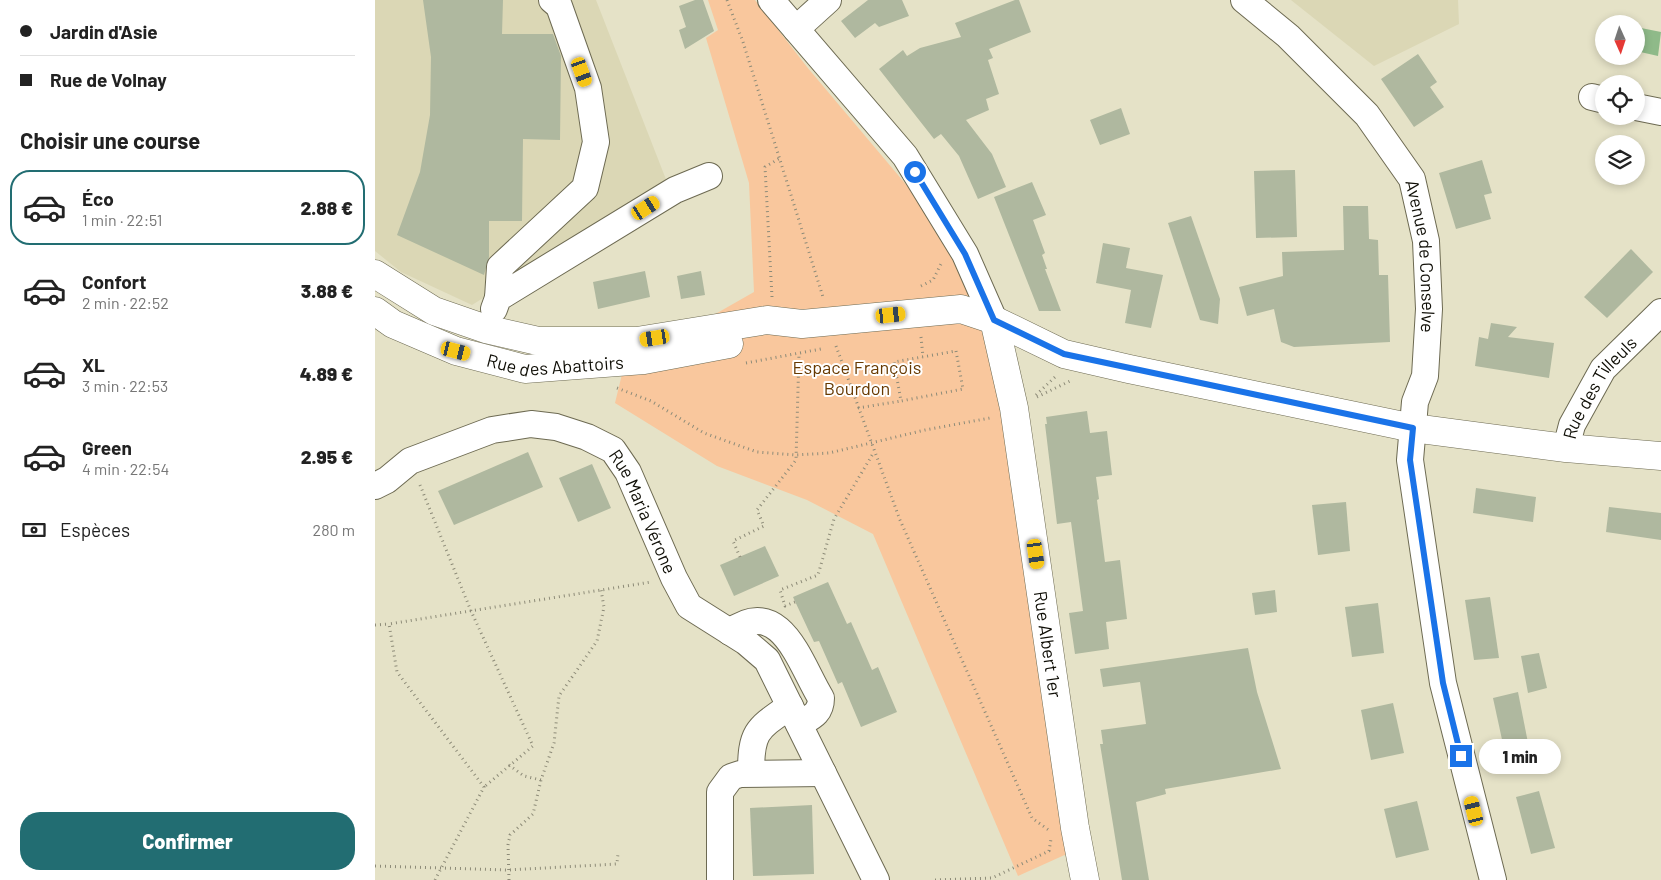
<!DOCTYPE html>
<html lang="fr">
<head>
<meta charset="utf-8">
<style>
  body { margin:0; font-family:Barlow,sans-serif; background:#f2f2f2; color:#222; height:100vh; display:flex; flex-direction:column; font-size:19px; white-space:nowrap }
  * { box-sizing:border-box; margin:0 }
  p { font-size:16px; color:#767676 }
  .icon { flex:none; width:28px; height:28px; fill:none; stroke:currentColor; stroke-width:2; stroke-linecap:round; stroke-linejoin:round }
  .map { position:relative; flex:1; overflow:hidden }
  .sheet { display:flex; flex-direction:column; background:#fff; width:375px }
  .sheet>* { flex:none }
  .top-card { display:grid; align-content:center; height:110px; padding:0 20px; background:#fff }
  .needle { width:32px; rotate:177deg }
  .controls { position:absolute; left:1220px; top:15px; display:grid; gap:10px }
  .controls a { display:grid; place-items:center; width:50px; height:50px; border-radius:50%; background:#fff; box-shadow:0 2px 8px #0003; font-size:25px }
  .end { position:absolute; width:22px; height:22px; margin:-11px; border:6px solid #1a73e8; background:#fff; box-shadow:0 0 0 2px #fff }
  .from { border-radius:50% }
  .bubble { position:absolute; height:35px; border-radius:18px; background:#fff; box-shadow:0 2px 8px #0003; font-size:16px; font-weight:800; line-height:35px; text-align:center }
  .car { position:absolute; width:15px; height:30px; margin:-15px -8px; border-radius:6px; box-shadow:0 0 4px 1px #0007; background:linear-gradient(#f5c518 24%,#345 0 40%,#f5c518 0 76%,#345 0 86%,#f5c518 0) }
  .top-card b { display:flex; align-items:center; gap:18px; height:48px; font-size:19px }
  .top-card b+b { border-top:1px solid #e0e0e0 }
  .top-card i { width:12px; height:12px; background:#222 }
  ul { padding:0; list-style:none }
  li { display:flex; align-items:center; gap:15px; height:75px; margin:0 10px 8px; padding:0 10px; border:2px solid transparent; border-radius:20px }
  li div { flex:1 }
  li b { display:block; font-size:19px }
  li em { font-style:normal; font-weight:800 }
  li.active { border-color:#226d72 }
  li>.icon { width:45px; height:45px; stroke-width:1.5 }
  h2 { padding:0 20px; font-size:22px; line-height:60px }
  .pay { display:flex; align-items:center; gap:12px; height:55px; padding:0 20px; font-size:19px }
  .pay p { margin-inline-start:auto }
  .button { display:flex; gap:10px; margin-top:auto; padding:10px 20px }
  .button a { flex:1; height:58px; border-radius:20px; background:#226d72; color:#fff; font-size:20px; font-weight:800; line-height:58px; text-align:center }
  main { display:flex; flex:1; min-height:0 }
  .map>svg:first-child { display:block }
</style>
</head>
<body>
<main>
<section class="sheet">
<div class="top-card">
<b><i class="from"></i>Jardin d'Asie</b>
<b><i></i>Rue de Volnay</b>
</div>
<h2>Choisir une course</h2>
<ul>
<li class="active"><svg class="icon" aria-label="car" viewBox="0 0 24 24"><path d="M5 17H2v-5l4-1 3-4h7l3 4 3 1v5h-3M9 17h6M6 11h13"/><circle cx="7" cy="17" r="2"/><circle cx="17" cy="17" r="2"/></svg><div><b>Éco</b><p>1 min · 22:51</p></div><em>2.88 €</em></li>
<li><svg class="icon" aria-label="car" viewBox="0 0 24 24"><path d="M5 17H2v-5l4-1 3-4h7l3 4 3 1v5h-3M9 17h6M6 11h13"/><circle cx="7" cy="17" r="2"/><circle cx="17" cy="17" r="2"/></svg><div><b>Confort</b><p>2 min · 22:52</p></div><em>3.88 €</em></li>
<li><svg class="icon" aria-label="car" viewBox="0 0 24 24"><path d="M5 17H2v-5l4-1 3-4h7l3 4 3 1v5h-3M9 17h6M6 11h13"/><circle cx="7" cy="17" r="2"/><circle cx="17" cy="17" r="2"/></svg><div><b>XL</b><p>3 min · 22:53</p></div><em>4.89 €</em></li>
<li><svg class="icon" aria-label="car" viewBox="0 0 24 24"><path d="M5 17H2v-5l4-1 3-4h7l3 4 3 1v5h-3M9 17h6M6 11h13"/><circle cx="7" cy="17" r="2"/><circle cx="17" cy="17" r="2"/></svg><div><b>Green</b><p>4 min · 22:54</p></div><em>2.95 €</em></li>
</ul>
<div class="pay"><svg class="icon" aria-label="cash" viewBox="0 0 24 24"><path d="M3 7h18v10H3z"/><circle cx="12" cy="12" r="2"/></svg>Espèces<p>280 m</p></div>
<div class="button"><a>Confirmer</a></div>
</section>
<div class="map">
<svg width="1286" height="880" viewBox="0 0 1286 880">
  <rect width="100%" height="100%" fill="#e5e2c7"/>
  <!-- built -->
  <g fill="#dbd7b5">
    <path d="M 0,0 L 221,0 L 292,182 L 97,305 L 26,272 L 0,251 Z"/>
    <path d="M 916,0 L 1083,0 L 1084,24 L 999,66 Z"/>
  </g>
  <!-- green -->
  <path fill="#f9c79d" d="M 333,0 L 380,0 L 432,67 L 550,207 L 577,254 L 601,303 L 627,408 L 694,853 L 643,876 L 498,534 L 432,500 L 342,466 L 240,403 L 249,366 L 379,292 L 374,183 L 331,38 L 343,30 Z"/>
  <!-- water -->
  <path fill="#8fba89" d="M 1261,27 L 1286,32 L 1283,56 L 1261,51 Z"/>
  <!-- building -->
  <g fill="#afb89f">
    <path d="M 48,0 L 128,0 L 127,34 L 178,34 L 186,56 L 185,140 L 148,139 L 147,221 L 114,221 L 114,257 L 109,275 L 22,235 L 45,172 L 55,115 L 56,57 Z"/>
    <path d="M 320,0 L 328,0 L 339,31 L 310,49 L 304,30 L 311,27 L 304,6 Z"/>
    <path d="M 493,0 L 527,0 L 534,16 L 504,27 L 500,23 L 480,38 L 466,21 Z"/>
    <path d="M 640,0 L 644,0 L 656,32 L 614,49 L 618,58 L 613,60 L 624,94 L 611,99 L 614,110 L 591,120 L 617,154 L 631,187 L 603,199 L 584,156 L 566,134 L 559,139 L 504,69 L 528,50 L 532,56 L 545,48 L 586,37 L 580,23 Z"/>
    <path d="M 1043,54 L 1062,82 L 1055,87 L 1069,107 L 1039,127 L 1006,79 Z"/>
    <path d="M 746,108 L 755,134 L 725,145 L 715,120 Z"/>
    <path d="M 1107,160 L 1117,193 L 1109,195 L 1116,219 L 1081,229 L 1064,173 Z"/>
    <path d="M 920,170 L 922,237 L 881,238 L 879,171 Z"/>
    <path d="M 657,182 L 671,215 L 658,220 L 670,253 L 667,255 L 672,269 L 670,269 L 686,311 L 664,311 L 619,197 Z"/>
    <path d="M 968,206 L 993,206 L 994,239 L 1003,240 L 1004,275 L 1013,275 L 1015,342 L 919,347 L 906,342 L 899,309 L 872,316 L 864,287 L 908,276 L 907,252 L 969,250 Z"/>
    <path d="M 816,216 L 845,299 L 843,324 L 825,320 L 793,223 Z"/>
    <path d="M 728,243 L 755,248 L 751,268 L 788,275 L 776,328 L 750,323 L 756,290 L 721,283 Z"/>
    <path d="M 1256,249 L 1278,272 L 1232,318 L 1209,297 Z"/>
    <path d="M 270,271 L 275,297 L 223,309 L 218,282 Z"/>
    <path d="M 326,271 L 330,295 L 306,299 L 302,276 Z"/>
    <path d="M 1116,323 L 1142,327 L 1133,337 L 1179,343 L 1174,378 L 1100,366 L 1104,337 L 1113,339 Z"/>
    <path d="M 712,411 L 715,433 L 732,431 L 737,475 L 721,477 L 724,499 L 722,500 L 730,562 L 745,560 L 752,619 L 731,622 L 734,649 L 700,654 L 694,613 L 708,611 L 696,522 L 682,524 L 670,424 L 672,424 L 671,417 Z"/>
    <path d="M 153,452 L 168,487 L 79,525 L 63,491 Z"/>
    <path d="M 217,464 L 236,508 L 203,522 L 184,478 Z"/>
    <path d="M 1101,488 L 1161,497 L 1158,522 L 1098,513 Z"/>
    <path d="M 971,502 L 975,551 L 943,555 L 937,505 Z"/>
    <path d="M 1234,507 L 1286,513 L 1286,540 L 1231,532 Z"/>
    <path d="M 390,546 L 404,576 L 359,596 L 345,565 Z"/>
    <path d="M 453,582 L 472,624 L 476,622 L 497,670 L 503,667 L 522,712 L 486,727 L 467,682 L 463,684 L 444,641 L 439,642 L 418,597 Z"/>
    <path d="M 900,590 L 902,612 L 880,615 L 877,593 Z"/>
    <path d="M 1115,597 L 1124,658 L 1099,660 L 1090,600 Z"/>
    <path d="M 1003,603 L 1009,653 L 977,657 L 970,607 Z"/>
    <path d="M 873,648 L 882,692 L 906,769 L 790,789 L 791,794 L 761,802 L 774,880 L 747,880 L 725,744 L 728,744 L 726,730 L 771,724 L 765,682 L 728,687 L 725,669 Z"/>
    <path d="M 1164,653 L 1172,688 L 1153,693 L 1146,656 Z"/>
    <path d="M 1143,692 L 1155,753 L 1131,758 L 1118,698 Z"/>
    <path d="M 1018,703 L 1029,753 L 996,760 L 986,710 Z"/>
    <path d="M 1164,791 L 1180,848 L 1156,854 L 1141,797 Z"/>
    <path d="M 1042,801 L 1054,850 L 1021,858 L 1009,809 Z"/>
    <path d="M 437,805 L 439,874 L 378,876 L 375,808 Z"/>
  </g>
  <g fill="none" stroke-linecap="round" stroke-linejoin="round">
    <!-- minor casing -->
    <g stroke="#6d6a52" stroke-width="28">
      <g id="minor">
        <path d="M 396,0 L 530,156 L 590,254 L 619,320"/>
        <path id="s1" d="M 869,0 L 913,36 L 992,115 L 1037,179 L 1051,241 L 1054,309 L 1050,376 L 1040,402 L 1035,460 L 1068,683 L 1118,880"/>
        <path d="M 421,29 L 453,0"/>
        <path d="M 1217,97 L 1229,100"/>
        <path d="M 1261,107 L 1286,112"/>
        <path d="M 123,298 L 125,267 L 210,188 L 221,142 L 213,88 L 184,6 L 177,0"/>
        <path d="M 119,309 L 123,298 L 300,190 L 334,176"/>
        <path id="s2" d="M 1191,448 L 1197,425 L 1228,369 L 1286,312"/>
        <path id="s3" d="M 0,486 L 12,480 L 35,461 L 117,430 L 156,424 L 181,427 L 212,437 L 238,450 L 253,472 L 299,578 L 314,606 L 371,642 L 392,660 L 501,880"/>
        <path d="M 355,632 C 406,594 425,664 446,698 C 446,714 436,717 424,724"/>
        <path d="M 376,773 C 376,731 382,729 415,706"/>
        <path d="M 345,880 L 345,792 L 356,777 L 365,774 L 448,773"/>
      </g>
    </g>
    <!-- major casing -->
    <g stroke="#6d6a52" stroke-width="29">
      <g id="major">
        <path d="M 0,274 L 59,311 L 111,329 L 163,341 L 262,341 L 392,320 L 427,324 L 586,309 L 619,320 L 689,354 L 754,369 L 1038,428 L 1191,448 L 1286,456"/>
        <path id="s4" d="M 0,311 L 18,324 L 81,351 L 150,369 L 269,360 L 354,344"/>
        <path id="s5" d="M 619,320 L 639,408 L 700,828 L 710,880"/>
      </g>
    </g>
    <!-- path -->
    <g stroke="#8d8b78" stroke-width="3" stroke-dasharray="1 4" stroke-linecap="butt">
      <path d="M 352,0 L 368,42 L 448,297"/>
      <path d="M 546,286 L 558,280 L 567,262"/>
      <path d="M 397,297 L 390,167 L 405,158"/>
      <path d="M 546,337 L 548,357"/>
      <path d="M 461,346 L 525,520 L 657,818 L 675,831"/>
      <path d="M 581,351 L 588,389 L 526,401 L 519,362 Z"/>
      <path d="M 371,363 L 446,349"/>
      <path d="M 242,388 L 276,401 L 329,433 L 382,452 L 421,455 L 454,453 L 550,430 L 615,418"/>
      <path d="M 661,395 L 680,377"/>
      <path d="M 662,397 L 695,381"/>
      <path d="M 483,408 L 526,401"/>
      <path d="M 45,485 L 96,611 L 158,746 L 109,787"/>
      <path d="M 365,557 L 358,541 L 389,526 L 382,510 L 421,460 L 424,354"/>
      <path d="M 420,602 L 410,606 L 405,590 L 443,575 L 459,519 L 499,452"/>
      <path d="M 0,625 L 14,624"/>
      <path d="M 134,765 L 149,776 L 166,780 L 179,743 L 184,696 L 222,641 L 229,607 L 226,590"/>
      <path d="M 0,866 L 133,870 L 242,864 L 243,853"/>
      <path d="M 60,880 L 109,787 L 22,672 L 14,624 L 276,582"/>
      <path d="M 134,880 L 133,845 L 135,835 L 158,814 L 166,780"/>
      <path d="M 560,880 L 617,878 L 674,851 L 676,839"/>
    </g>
    <!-- minor -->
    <use href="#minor" stroke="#fff" stroke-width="26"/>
    <!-- major -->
    <use href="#major" stroke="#fff" stroke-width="28"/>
  </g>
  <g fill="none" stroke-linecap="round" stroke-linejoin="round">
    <!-- route -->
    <path stroke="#1a73e8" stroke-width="6" d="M 540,172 L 590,254 L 619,320 L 689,354 L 1038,428 L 1035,460 L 1068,683 L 1086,756"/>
  </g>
  <g text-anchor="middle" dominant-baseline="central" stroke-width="4" stroke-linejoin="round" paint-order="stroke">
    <!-- street labels -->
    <g font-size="18" fill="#0e0d05" stroke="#fff">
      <text stroke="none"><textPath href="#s1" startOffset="325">Avenue de Conselve</textPath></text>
      <text stroke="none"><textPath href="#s4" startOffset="192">Rue des Abattoirs</textPath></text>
      <text stroke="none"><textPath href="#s2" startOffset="70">Rue des Tilleuls</textPath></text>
      <text stroke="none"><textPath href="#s3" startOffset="326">Rue Maria Vérone</textPath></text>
      <text stroke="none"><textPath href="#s5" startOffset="329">Rue Albert 1er</textPath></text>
    </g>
    <!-- park labels -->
    <g font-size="18" fill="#673900" stroke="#fff">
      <text x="482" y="367">Espace François<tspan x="482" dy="21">Bourdon</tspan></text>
    </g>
  </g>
</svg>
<div class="controls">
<a><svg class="needle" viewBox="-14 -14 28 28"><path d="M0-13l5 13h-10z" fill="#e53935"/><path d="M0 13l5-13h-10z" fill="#767676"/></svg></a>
<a><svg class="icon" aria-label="locate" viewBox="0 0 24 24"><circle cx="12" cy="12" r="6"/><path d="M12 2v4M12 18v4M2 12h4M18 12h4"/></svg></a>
<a><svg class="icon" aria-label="layers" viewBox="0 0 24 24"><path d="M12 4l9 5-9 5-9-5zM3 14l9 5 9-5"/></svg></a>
</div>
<i class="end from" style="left:540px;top:172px"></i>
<i class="end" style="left:1086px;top:756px"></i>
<div class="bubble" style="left:1104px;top:739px;width:82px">1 min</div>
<i class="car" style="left:207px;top:72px;rotate:160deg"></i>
<i class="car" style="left:271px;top:208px;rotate:58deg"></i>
<i class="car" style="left:516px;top:315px;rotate:84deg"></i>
<i class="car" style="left:280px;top:338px;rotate:261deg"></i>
<i class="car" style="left:81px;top:351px;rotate:104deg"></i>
<i class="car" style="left:661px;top:554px;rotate:172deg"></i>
<i class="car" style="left:1099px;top:811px;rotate:346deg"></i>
</div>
</main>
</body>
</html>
